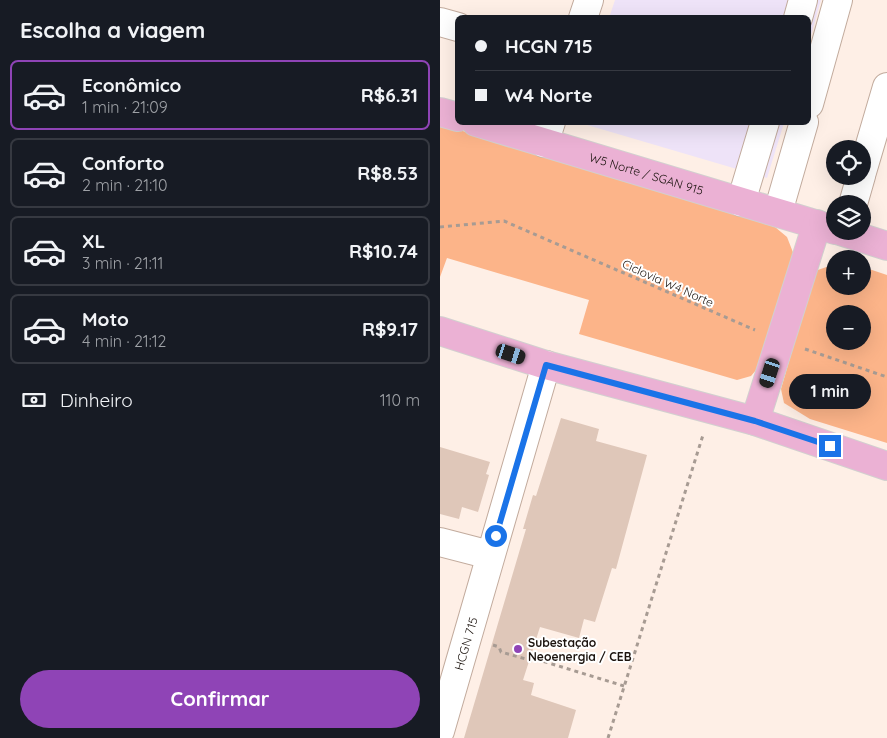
<!DOCTYPE html>
<html lang="pt">
<head>
<meta charset="utf-8">
<style>
  body { margin:0; font-family:Quicksand,sans-serif; background:#20242c; color:#f1f3f6; height:100vh; display:flex; flex-direction:column; font-size:19px; white-space:nowrap }
  * { box-sizing:border-box; margin:0 }
  p { font-size:16px; color:#9ea1a6 }
  .icon { flex:none; width:28px; height:28px; fill:none; stroke:currentColor; stroke-width:2; stroke-linecap:round; stroke-linejoin:round }
  .map { position:relative; flex:1; overflow:hidden }
  .panel { display:flex; flex-direction:column; background:#171b24; width:440px }
  .panel>* { flex:none }
  .hud { position:absolute; left:15px; top:15px; width:356px; height:110px; border-radius:8px; box-shadow:0 5px 20px #0002; display:grid; align-content:center; height:110px; padding:0 20px; background:#171b24 }
  .controls { position:absolute; left:386px; top:140px; display:grid; gap:10px }
  .controls a { display:grid; place-items:center; width:45px; height:45px; border-radius:50%; background:#171b24; box-shadow:0 5px 20px #0002; font-size:25px }
  .end { position:absolute; width:22px; height:22px; margin:-11px; border:6px solid #1a73e8; background:#fff; box-shadow:0 0 0 2px #fff }
  .from { border-radius:50% }
  .bubble { position:absolute; height:35px; border-radius:18px; background:#171b24; box-shadow:0 5px 20px #0002; font-size:16px; font-weight:800; line-height:35px; text-align:center }
  .car { position:absolute; width:15px; height:30px; margin:-15px -8px; border-radius:6px; box-shadow:0 0 4px 1px #0007; background:linear-gradient(#222 24%,#8ab4d8 0 40%,#222 0 76%,#8ab4d8 0 86%,#222 0) }
  .hud b { display:flex; align-items:center; gap:18px; height:48px; font-size:19px }
  .hud b+b { border-top:1px solid #363941 }
  .hud i { width:12px; height:12px; background:#f1f3f6 }
  ul { padding:0; list-style:none }
  li { display:flex; align-items:center; gap:15px; height:70px; margin:0 10px 8px; padding:0 10px; border:2px solid #363941; border-radius:8px }
  li div { flex:1 }
  li b { display:block; font-size:19px }
  li em { font-style:normal; font-weight:800 }
  li.active { border-color:#8f44b6 }
  li>.icon { width:45px; height:45px; stroke-width:1.5 }
  h2 { padding:0 20px; font-size:22px; line-height:60px }
  .pay { display:flex; align-items:center; gap:12px; height:55px; padding:0 20px; font-size:19px }
  .pay p { margin-inline-start:auto }
  .action { display:flex; gap:10px; margin-top:auto; padding:10px 20px }
  .action a { flex:1; height:58px; border-radius:30px; background:#8f44b6; color:#fff; font-size:20px; font-weight:800; line-height:58px; text-align:center }
  main { display:flex; flex:1; min-height:0 }
  .map>svg:first-child { display:block }
</style>
</head>
<body>
<main>
<section class="panel">
<h2>Escolha a viagem</h2>
<ul>
<li class="active"><svg class="icon" aria-label="car" viewBox="0 0 24 24"><path d="M5 17H2v-5l4-1 3-4h7l3 4 3 1v5h-3M9 17h6M6 11h13"/><circle cx="7" cy="17" r="2"/><circle cx="17" cy="17" r="2"/></svg><div><b>Econômico</b><p>1 min · 21:09</p></div><em>R$6.31</em></li>
<li><svg class="icon" aria-label="car" viewBox="0 0 24 24"><path d="M5 17H2v-5l4-1 3-4h7l3 4 3 1v5h-3M9 17h6M6 11h13"/><circle cx="7" cy="17" r="2"/><circle cx="17" cy="17" r="2"/></svg><div><b>Conforto</b><p>2 min · 21:10</p></div><em>R$8.53</em></li>
<li><svg class="icon" aria-label="car" viewBox="0 0 24 24"><path d="M5 17H2v-5l4-1 3-4h7l3 4 3 1v5h-3M9 17h6M6 11h13"/><circle cx="7" cy="17" r="2"/><circle cx="17" cy="17" r="2"/></svg><div><b>XL</b><p>3 min · 21:11</p></div><em>R$10.74</em></li>
<li><svg class="icon" aria-label="car" viewBox="0 0 24 24"><path d="M5 17H2v-5l4-1 3-4h7l3 4 3 1v5h-3M9 17h6M6 11h13"/><circle cx="7" cy="17" r="2"/><circle cx="17" cy="17" r="2"/></svg><div><b>Moto</b><p>4 min · 21:12</p></div><em>R$9.17</em></li>
</ul>
<div class="pay"><svg class="icon" aria-label="cash" viewBox="0 0 24 24"><path d="M3 7h18v10H3z"/><circle cx="12" cy="12" r="2"/></svg>Dinheiro<p>110 m</p></div>
<div class="action"><a>Confirmar</a></div>
</section>
<div class="map">
<svg width="447" height="738" viewBox="0 0 447 738">
  <rect width="100%" height="100%" fill="#feefe6"/>
  <!-- commercial -->
  <g fill="#eee3f8">
    <path d="M 175,0 L 381,0 L 369,42 L 369,18 L 169,18 Z"/>
    <path d="M 137,122 L 344,123 L 327,178 Z"/>
  </g>
  <!-- green -->
  <g fill="#fcb489" fill-rule="evenodd">
    <path d="M 0,124 L 335,227 L 347,237 L 354,255 L 322,363 L 311,376 L 297,380 L 139,334 L 149,300 L 7,258 L 0,277 Z"/>
    <path d="M 395,264 L 395,286 L 422,286 L 423,267 L 447,275 L 447,443 L 370,419 L 344,403 L 341,389 L 375,271 ZM 395,314 L 422,314 L 422,341 L 395,341 Z"/>
  </g>
  <!-- building -->
  <g fill="#dfc7b9">
    <path d="M 121,418 L 159,429 L 156,441 L 207,455 L 176,569 L 172,568 L 155,622 L 144,619 L 139,638 L 100,627 L 83,680 L 94,683 L 91,695 L 136,710 L 128,738 L 24,738 L 86,529 L 83,529 L 93,495 L 96,496 Z"/>
    <path d="M 0,447 L 50,462 L 46,474 L 49,475 L 38,512 L 22,507 L 19,519 L 0,514 Z"/>
  </g>
  <g fill="none" stroke-linecap="round" stroke-linejoin="round">
    <!-- minor casing -->
    <g stroke="#c2ab9d" stroke-width="30">
      <g id="minor">
        <path d="M 143,18 L 149,0"/>
        <path d="M 358,18 L 363,0"/>
        <path d="M 0,22 L 18,27"/>
        <path d="M 369,104 L 398,0"/>
        <path d="M 104,143 L 111,122"/>
        <path d="M 422,172 L 447,87"/>
        <path d="M 301,202 L 325,122"/>
        <path d="M 413,204 L 421,176"/>
        <path d="M 338,212 L 364,122"/>
        <path d="M 0,542 L 50,555"/>
        <path id="s1" d="M 0,731 L 106,365"/>
      </g>
    </g>
    <!-- major casing -->
    <g stroke="#d2d0cf" stroke-width="30">
      <g id="major">
        <path d="M 0,112 L 18,117"/>
        <path id="s2" d="M 36,122 L 395,230"/>
        <path d="M 400,231 L 447,246"/>
        <path d="M 0,331 L 106,365 L 315,421 L 447,466"/>
        <path d="M 315,421 L 377,224"/>
      </g>
    </g>
    <!-- path -->
    <g stroke="#a79b93" stroke-width="3" stroke-dasharray="4 4" stroke-linecap="butt">
      <path d="M 0,227 L 64,221 L 315,330"/>
      <path d="M 365,349 L 447,377"/>
      <path d="M 53,645 L 59,647 L 61,652 L 93,661 L 99,660 L 184,686"/>
      <path d="M 168,738 L 263,435"/>
    </g>
    <!-- minor -->
    <use href="#minor" stroke="#fff" stroke-width="28"/>
    <!-- major -->
    <use href="#major" stroke="#ebb1d4" stroke-width="28"/>
  </g>
  <g fill="none" stroke-linecap="round" stroke-linejoin="round">
    <!-- route -->
    <path stroke="#1a73e8" stroke-width="6" d="M 56,536 L 106,365 L 315,421 L 390,446"/>
  </g>
  <!-- markers -->
  <circle fill="#8f44b6" stroke="#fff" stroke-width="2" cx="78" cy="649" r="5"/>
  <g text-anchor="middle" dominant-baseline="central" stroke-width="4" stroke-linejoin="round" paint-order="stroke">
    <!-- street labels -->
    <g font-size="12" fill="#1c140f" stroke="#fff">
      <text stroke="none"><textPath href="#s2" startOffset="178">W5 Norte / SGAN 915</textPath></text>
      <text transform="translate(228 283) rotate(24)">Ciclovia W4 Norte</text>
      <text stroke="none"><textPath href="#s1" startOffset="91">HCGN 715</textPath></text>
    </g>
    <!-- poi labels -->
    <g font-size="12" font-weight="bold" fill="#1c140f" stroke="#fff" text-anchor="start">
      <text x="88" y="642">Subestação<tspan x="88" dy="14">Neoenergia / CEB</tspan></text>
    </g>
  </g>
</svg>
<div class="controls">
<a><svg class="icon" aria-label="locate" viewBox="0 0 24 24"><circle cx="12" cy="12" r="6"/><path d="M12 2v4M12 18v4M2 12h4M18 12h4"/></svg></a>
<a><svg class="icon" aria-label="layers" viewBox="0 0 24 24"><path d="M12 4l9 5-9 5-9-5zM3 14l9 5 9-5"/></svg></a>
<a>+</a>
<a>−</a>
</div>
<i class="end from" style="left:56px;top:536px"></i>
<i class="end" style="left:390px;top:446px"></i>
<div class="bubble" style="left:349px;top:374px;width:82px">1 min</div>
<i class="car" style="left:71px;top:354px;rotate:108deg"></i>
<i class="car" style="left:330px;top:373px;rotate:198deg"></i>
<div class="hud">
<b><i class="from"></i>HCGN 715</b>
<b><i></i>W4 Norte</b>
</div>
</div>
</main>
</body>
</html>
